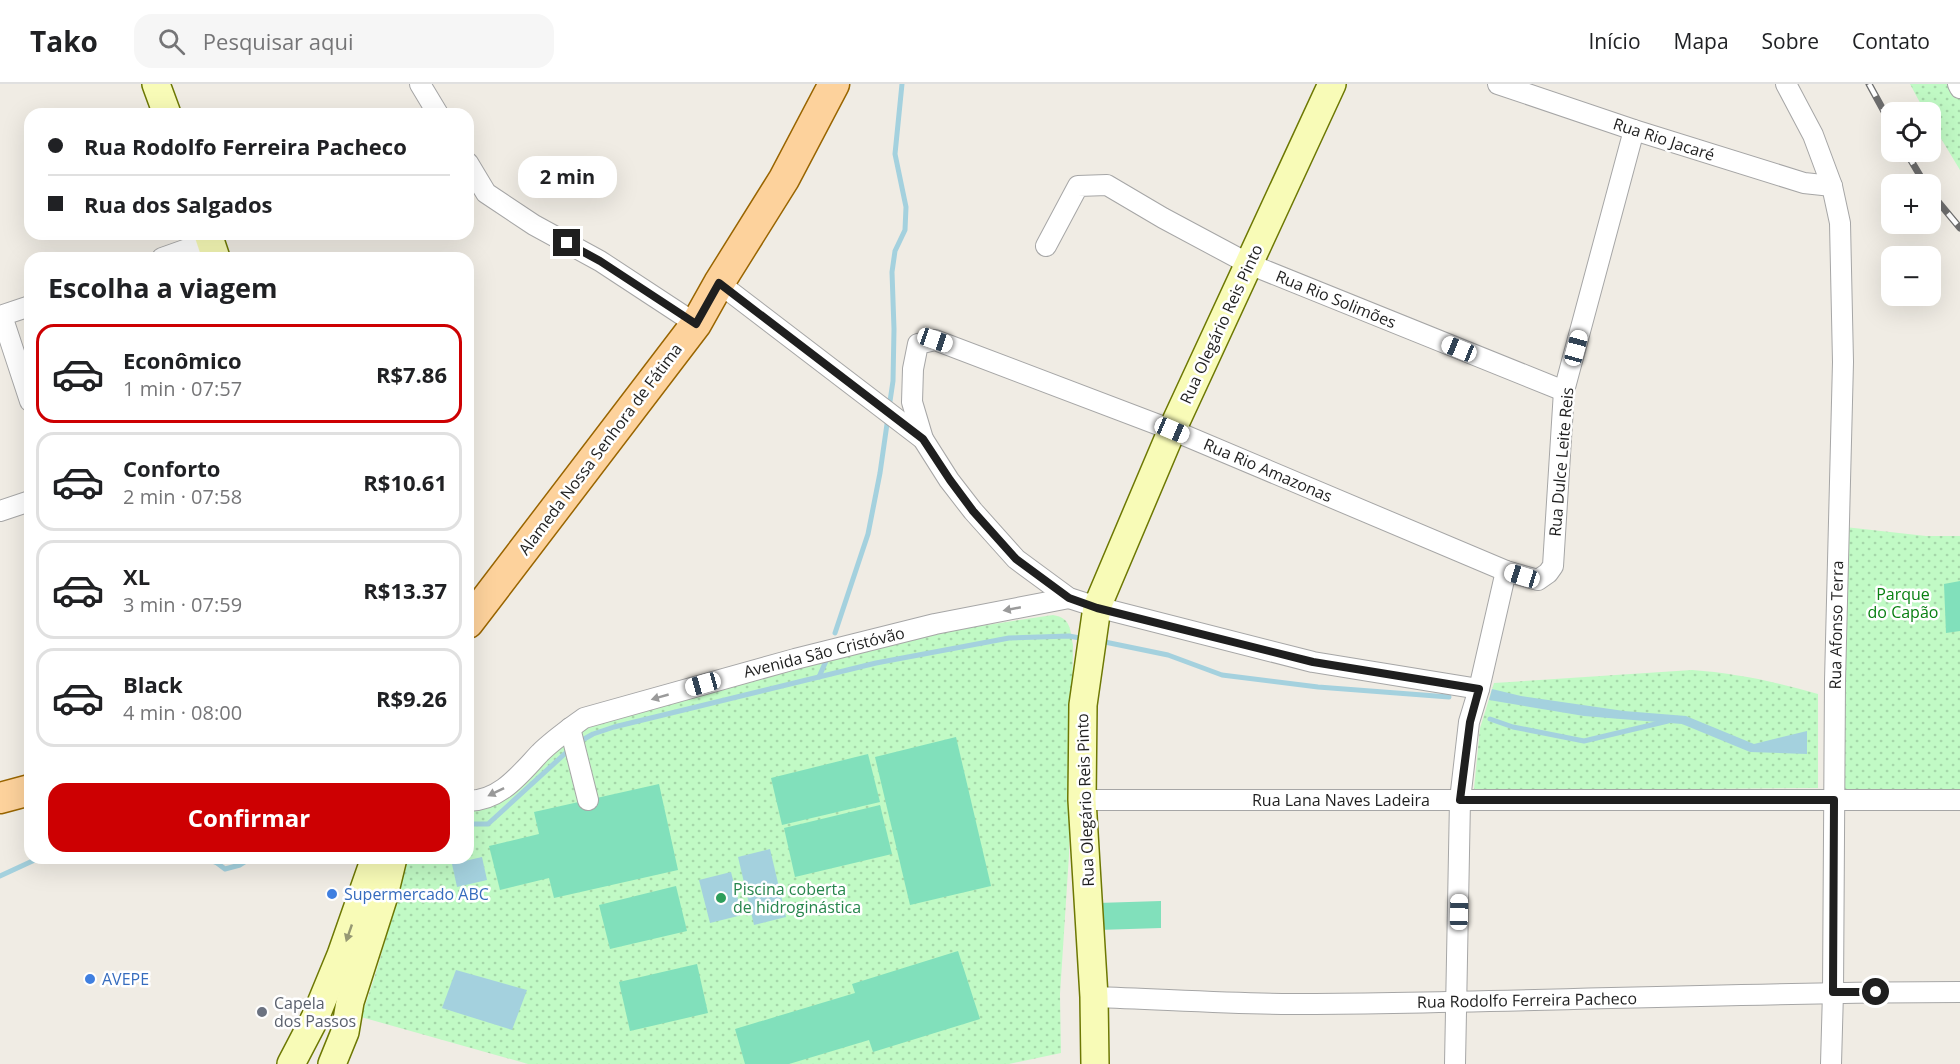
<!DOCTYPE html>
<html lang="pt">
<head>
<meta charset="utf-8">
<style>
  body { margin:0; font-family:"Open Sans",sans-serif; background:#f6f6f6; color:#202124; height:100vh; display:flex; flex-direction:column; font-size:22px; white-space:nowrap }
  * { box-sizing:border-box; margin:0 }
  p { font-size:20px; color:#757577 }
  .icon { flex:none; width:33px; height:33px; fill:none; stroke:currentColor; stroke-width:2; stroke-linecap:round; stroke-linejoin:round }
  .map { position:relative; flex:1; overflow:hidden }
  .details { position:absolute; left:24px; top:168px; width:450px; height:612px; display:flex; flex-direction:column; background:#fff; border-radius:18px; box-shadow:0 6px 24px #0002 }
  .details>* { flex:none }
  .guide { position:absolute; left:24px; top:24px; width:450px; height:132px; border-radius:18px; box-shadow:0 6px 24px #0002; display:grid; align-content:center; height:132px; padding:0 24px; background:#fff }
  .controls { position:absolute; left:1881px; top:18px; display:grid; gap:12px }
  .controls a { display:grid; place-items:center; width:60px; height:60px; border-radius:12px; background:#fff; box-shadow:0 6px 24px #0002; font-size:30px }
  .end { position:absolute; width:27px; height:27px; margin:-14px; border:8px solid #1f1f1f; background:#fff; box-shadow:0 0 0 3px #fff }
  .from { border-radius:50% }
  .bubble { position:absolute; height:42px; border-radius:18px; background:#fff; box-shadow:0 6px 24px #0002; font-size:20px; font-weight:700; line-height:42px; text-align:center }
  .car { position:absolute; width:18px; height:36px; margin:-18px -9px; border-radius:8px; box-shadow:0 0 4px 2px #0007; background:linear-gradient(#fff 24%,#345 0 40%,#fff 0 76%,#345 0 86%,#fff 0) }
  .guide b { display:flex; align-items:center; gap:21px; height:57px; font-size:22px }
  .guide b+b { border-top:2px solid #e0e0e0 }
  .guide i { width:15px; height:15px; background:#202124 }
  ul { padding:0; list-style:none }
  li { display:flex; align-items:center; gap:18px; height:99px; margin:0 12px 9px; padding:0 12px; border:3px solid #e0e0e0; border-radius:18px }
  li div { flex:1 }
  li b { display:block; font-size:22px }
  li em { font-style:normal; font-weight:700 }
  li.selected { border-color:#cd0002 }
  li>.icon { width:54px; height:54px; stroke-width:1.5 }
  h2 { padding:0 24px; font-size:27px; line-height:72px }
  .action { display:flex; gap:12px; margin-top:auto; padding:12px 24px }
  .action a { flex:1; height:69px; border-radius:18px; background:#cd0002; color:#fff; font-size:24px; font-weight:700; line-height:69px; text-align:center }
  header { display:flex; align-items:center; gap:36px; box-sizing:border-box; height:84px; padding:0 30px; background:#fff; border-bottom:2px solid #e0e0e0 }
  header strong { font-size:28px }
  nav { display:flex; gap:33px; margin-inline-start:auto; font-size:21px }
  .search { width:420px; height:54px; background:#f6f6f6; display:flex; align-items:center; gap:15px; box-sizing:border-box; padding:0 21px; border-radius:18px; color:#757577; font-size:22px }
  .map>svg:first-child { display:block }
</style>
</head>
<body>
<header>
<strong>Tako</strong>
<div class="search"><svg class="icon" aria-label="search" viewBox="0 0 24 24"><circle cx="10" cy="10" r="6"/><path d="M15 15l6 6"/></svg>Pesquisar aqui</div>
<nav><a>Início</a><a>Mapa</a><a>Sobre</a><a>Contato</a></nav>
</header>
<div class="map">
<svg width="1960" height="980" viewBox="0 0 1960 980">
  <defs>
    <pattern id="park-dots" width="8" height="8" patternUnits="userSpaceOnUse" patternTransform="scale(1.5)"><rect width="8" height="8" fill="#c1fac5"/><path d="M2 2h.1M6 6h.1" fill="none" stroke="#a5d6a9" stroke-width="1.8" stroke-linecap="round"/></pattern>
  </defs>
  <rect width="100%" height="100%" fill="#f0ece4"/>
  <!-- park -->
  <g fill="url(#park-dots)">
    <path d="M 1910,0 L 1960,0 L 1960,86 L 1931,38 L 1930,28 L 1925,28 Z"/>
    <path d="M 1845,443 L 1926,452 L 1960,452 L 1960,706 L 1844,708 Z"/>
    <path d="M 1053,531 C 1071,534 1070,545 1073,561 L 1069,771 L 1060,910 L 1061,969 L 1009,980 L 528,980 L 361,933 C 380,881 394,828 404,774 L 468,774 L 468,724 L 539,680 L 580,647 L 645,623 L 934,549 Z"/>
    <path d="M 1692,586 C 1735,589 1777,598 1818,610 L 1818,704 L 1494,707 L 1474,705 L 1480,644 L 1494,599 Z"/>
  </g>
  <!-- pitch -->
  <g fill="#81e0bb">
    <path d="M 1960,497 L 1960,547 L 1946,549 L 1944,500 Z"/>
    <path d="M 956,653 L 991,802 L 910,821 L 875,673 Z"/>
    <path d="M 868,670 L 880,718 L 782,741 L 771,694 Z"/>
    <path d="M 659,700 L 678,786 L 554,814 L 549,794 L 500,806 L 489,762 L 539,750 L 534,728 Z"/>
    <path d="M 880,721 L 892,770 L 795,793 L 784,744 Z"/>
    <path d="M 676,802 L 687,847 L 610,865 L 599,821 Z"/>
    <path d="M 1161,817 L 1161,844 L 1098,846 L 1097,819 Z"/>
    <path d="M 958,867 L 980,935 L 873,968 L 869,956 L 789,980 L 745,980 L 735,945 L 855,909 L 852,900 Z"/>
    <path d="M 697,880 L 708,929 L 630,947 L 619,898 Z"/>
  </g>
  <!-- water -->
  <g fill="#a4d1de">
    <path d="M 1492,605 L 1521,612 L 1624,627 L 1686,632 L 1754,660 L 1807,647 L 1807,670 L 1750,668 L 1682,640 L 1584,632 L 1489,616 Z"/>
    <path d="M 770,765 L 786,833 L 754,841 L 738,773 Z"/>
    <path d="M 482,773 L 487,796 L 457,803 L 452,780 Z"/>
    <path d="M 731,788 L 742,831 L 710,839 L 699,796 Z"/>
    <path d="M 456,886 L 527,906 L 512,946 L 442,924 Z"/>
  </g>
  <g fill="none" stroke-linecap="round" stroke-linejoin="round">
    <!-- stream -->
    <g stroke="#a4d1de" stroke-width="5">
      <path d="M 889,324 L 893,297 L 894,245 L 892,188 L 895,167 L 905,146 L 906,123 L 895,70 L 902,0"/>
      <path d="M 835,549 L 868,450 L 880,389 L 888,333"/>
      <path d="M 1100,557 L 1168,571 L 1222,591 L 1318,603 L 1449,613"/>
      <path d="M 819,593 L 826,577"/>
      <path d="M 1490,635 L 1513,643 L 1584,657 L 1668,637"/>
      <path d="M 577,659 L 593,650 L 614,643 L 876,579 L 1009,554 L 1069,552 L 1085,555"/>
      <path d="M 468,740 L 488,740 L 570,665"/>
      <path d="M 205,774 L 217,779 L 225,785 L 240,781 L 251,774"/>
      <path d="M 0,792 L 39,774"/>
    </g>
    <!-- street casing -->
    <g stroke="#a6a6a6" stroke-width="22">
      <g id="street">
        <path d="M 420,0 L 438,30"/>
        <path d="M 1498,0 L 1634,46 L 1804,99 L 1832,102"/>
        <path d="M 1786,0 L 1813,51 L 1832,102 L 1840,139 L 1843,278 L 1835,597 L 1833,908 L 1831,980"/>
        <path d="M 1958,0 L 1960,4"/>
        <path d="M 468,79 L 486,109 L 534,141 L 600,177 L 696,240"/>
        <path d="M 1046,162 L 1078,102 L 1107,101 L 1163,134 L 1249,180 L 1564,307"/>
        <path d="M 162,174 L 210,157"/>
        <path d="M 719,199 L 923,355 L 949,396 L 973,427 L 1016,475 L 1069,514 L 1097,523 L 1313,578 L 1479,605"/>
        <path d="M 0,232 L 30,222"/>
        <path d="M 2,232 L 30,317"/>
        <path d="M 923,355 L 912,318 L 913,285 L 918,260 L 935,256 L 1172,346 L 1506,487 L 1538,496 L 1548,489 L 1553,482 L 1564,307 L 1634,46"/>
        <path d="M 0,427 L 30,417"/>
        <path d="M 570,644 L 588,716"/>
        <path d="M 1082,716 L 1960,716"/>
        <path d="M 468,717 C 500,717 520,690 540,669 C 553,656 569,645 584,634 L 795,575 L 935,540 L 1069,514"/>
        <path d="M 1094,913 C 1160,915 1227,920 1293,920 C 1516,919 1738,908 1960,908"/>
        <path d="M 1455,980 L 1460,716 L 1469,638 L 1479,605 L 1506,487"/>
      </g>
    </g>
    <!-- secondary casing -->
    <g stroke="#6d7803" stroke-width="30">
      <g id="secondary">
        <path d="M 156,0 L 167,30"/>
        <path d="M 208,150 L 216,174"/>
        <path d="M 291,980 L 315,934 L 341,871 L 375,774"/>
        <path d="M 332,980 L 345,948 L 350,918 L 383,815 L 393,774"/>
        <path d="M 1095,980 L 1094,913 L 1082,716 L 1083,621 L 1097,523 L 1172,346 L 1332,0"/>
      </g>
    </g>
    <!-- primary casing -->
    <g stroke="#996500" stroke-width="33">
      <g id="primary">
        <path d="M 468,539 L 696,240 L 719,199 L 784,95 L 834,0"/>
        <path d="M 0,714 L 30,706"/>
      </g>
    </g>
    <!-- street -->
    <use href="#street" stroke="#fff" stroke-width="20"/>
    <!-- secondary -->
    <use href="#secondary" stroke="#f8fbb7" stroke-width="27"/>
    <!-- primary -->
    <use href="#primary" stroke="#fdd29c" stroke-width="30"/>
    <!-- rail casing -->
    <g stroke="#6d6d6d" stroke-width="7">
      <g id="rail">
        <path d="M 1869,0 L 1892,42"/>
        <path d="M 1906,68 L 1925,100"/>
        <path d="M 1930,108 L 1960,144"/>
      </g>
    </g>
    <!-- rail -->
    <use href="#rail" stroke="#fff" stroke-width="4.5" stroke-dasharray="14" stroke-linecap="butt"/>
  </g>
  <!-- one-way arrows -->
  <defs><path id="oneway-solid" d="M-6-.8H1V-3.2L6.5 0L1 3.2V.8H-6Z" transform="scale(1.5)"/></defs>
  <g fill="#9a9a9a">
    <use href="#oneway-solid" transform="translate(1012 525) rotate(169)"/>
    <use href="#oneway-solid" transform="translate(660 613) rotate(164)"/>
    <use href="#oneway-solid" transform="translate(496 708) rotate(154)"/>
  </g>
  <use fill="#969873" href="#oneway-solid" transform="translate(349 849) rotate(109)"/>
  <g fill="none" stroke-linecap="round" stroke-linejoin="round">
    <!-- route -->
    <path stroke="#1f1f1f" stroke-width="8" d="M 567,159 L 600,177 L 696,240 L 719,199 L 923,355 L 950,396 L 973,427 L 1016,475 L 1069,514 L 1097,524 L 1313,578 L 1479,605 L 1470,638 L 1460,716 L 1834,716 L 1833,908 L 1876,908"/>
  </g>
  <!-- markers -->
  <g fill="#3f7fe0" stroke="#fff" stroke-width="2">
    <circle cx="332" cy="810" r="6"/>
    <circle cx="90" cy="895" r="6"/>
  </g>
  <circle fill="#2e9e5b" stroke="#fff" stroke-width="2" cx="721" cy="814" r="6"/>
  <circle fill="#6b7280" stroke="#fff" stroke-width="2" cx="262" cy="928" r="6"/>
  <g text-anchor="middle" dominant-baseline="central" stroke-width="5" stroke-linejoin="round" paint-order="stroke">
    <!-- street labels -->
    <g font-size="16" fill="#1f1f1f" stroke="#fff">
      <text transform="translate(1664 55) rotate(18)">Rua Rio Jacaré</text>
      <text transform="translate(1336 215) rotate(22)">Rua Rio Solimões</text>
      <text transform="translate(1221 240) rotate(-65)">Rua Olegário Reis Pinto</text>
      <text transform="translate(600 365) rotate(-53)">Alameda Nossa Senhora de Fátima</text>
      <text transform="translate(1561 378) rotate(-85)">Rua Dulce Leite Reis</text>
      <text transform="translate(1268 386) rotate(23)">Rua Rio Amazonas</text>
      <text transform="translate(1836 541) rotate(-89)">Rua Afonso Terra</text>
      <text transform="translate(824 568) rotate(-14)">Avenida São Cristóvão</text>
      <text transform="translate(1085 716) rotate(-92)">Rua Olegário Reis Pinto</text>
      <text x="1341" y="716">Rua Lana Naves Ladeira</text>
      <text transform="translate(1527 916) rotate(-1)">Rua Rodolfo Ferreira Pacheco</text>
    </g>
    <!-- park labels -->
    <g font-size="16" fill="#098012" stroke="#fff">
      <text x="1903" y="510">Parque<tspan x="1903" dy="18">do Capão</tspan></text>
    </g>
    <!-- leisure labels -->
    <g font-size="16" fill="#27864d" stroke="#fff" text-anchor="start">
      <text x="733" y="805">Piscina coberta<tspan x="733" dy="18">de hidroginástica</tspan></text>
    </g>
    <!-- shop labels -->
    <g font-size="16" fill="#366cbe" stroke="#fff" text-anchor="start">
      <text x="344" y="810">Supermercado ABC</text>
      <text x="102" y="895">AVEPE</text>
    </g>
    <!-- worship labels -->
    <g font-size="16" fill="#5b616d" stroke="#fff" text-anchor="start">
      <text x="274" y="919">Capela<tspan x="274" dy="18">dos Passos</tspan></text>
    </g>
  </g>
</svg>
<div class="controls">
<a><svg class="icon" aria-label="locate" viewBox="0 0 24 24"><circle cx="12" cy="12" r="6"/><path d="M12 2v4M12 18v4M2 12h4M18 12h4"/></svg></a>
<a>+</a>
<a>−</a>
</div>
<i class="end from" style="left:1876px;top:908px"></i>
<i class="end" style="left:567px;top:159px"></i>
<div class="bubble" style="left:518px;top:72px;width:99px">2 min</div>
<i class="car" style="left:935px;top:256px;rotate:109deg"></i>
<i class="car" style="left:1576px;top:264px;rotate:15deg"></i>
<i class="car" style="left:1459px;top:265px;rotate:292deg"></i>
<i class="car" style="left:1172px;top:346px;rotate:113deg"></i>
<i class="car" style="left:1522px;top:492px;rotate:287deg"></i>
<i class="car" style="left:703px;top:600px;rotate:254deg"></i>
<i class="car" style="left:1459px;top:828px;rotate:1deg"></i>
<div class="guide">
<b><i class="from"></i>Rua Rodolfo Ferreira Pacheco</b>
<b><i></i>Rua dos Salgados</b>
</div>
<section class="details">
<h2>Escolha a viagem</h2>
<ul>
<li class="selected"><svg class="icon" aria-label="car" viewBox="0 0 24 24"><path d="M5 17H2v-5l4-1 3-4h7l3 4 3 1v5h-3M9 17h6M6 11h13"/><circle cx="7" cy="17" r="2"/><circle cx="17" cy="17" r="2"/></svg><div><b>Econômico</b><p>1 min · 07:57</p></div><em>R$7.86</em></li>
<li><svg class="icon" aria-label="car" viewBox="0 0 24 24"><path d="M5 17H2v-5l4-1 3-4h7l3 4 3 1v5h-3M9 17h6M6 11h13"/><circle cx="7" cy="17" r="2"/><circle cx="17" cy="17" r="2"/></svg><div><b>Conforto</b><p>2 min · 07:58</p></div><em>R$10.61</em></li>
<li><svg class="icon" aria-label="car" viewBox="0 0 24 24"><path d="M5 17H2v-5l4-1 3-4h7l3 4 3 1v5h-3M9 17h6M6 11h13"/><circle cx="7" cy="17" r="2"/><circle cx="17" cy="17" r="2"/></svg><div><b>XL</b><p>3 min · 07:59</p></div><em>R$13.37</em></li>
<li><svg class="icon" aria-label="car" viewBox="0 0 24 24"><path d="M5 17H2v-5l4-1 3-4h7l3 4 3 1v5h-3M9 17h6M6 11h13"/><circle cx="7" cy="17" r="2"/><circle cx="17" cy="17" r="2"/></svg><div><b>Black</b><p>4 min · 08:00</p></div><em>R$9.26</em></li>
</ul>
<div class="action"><a>Confirmar</a></div>
</section>
</div>
</body>
</html>
